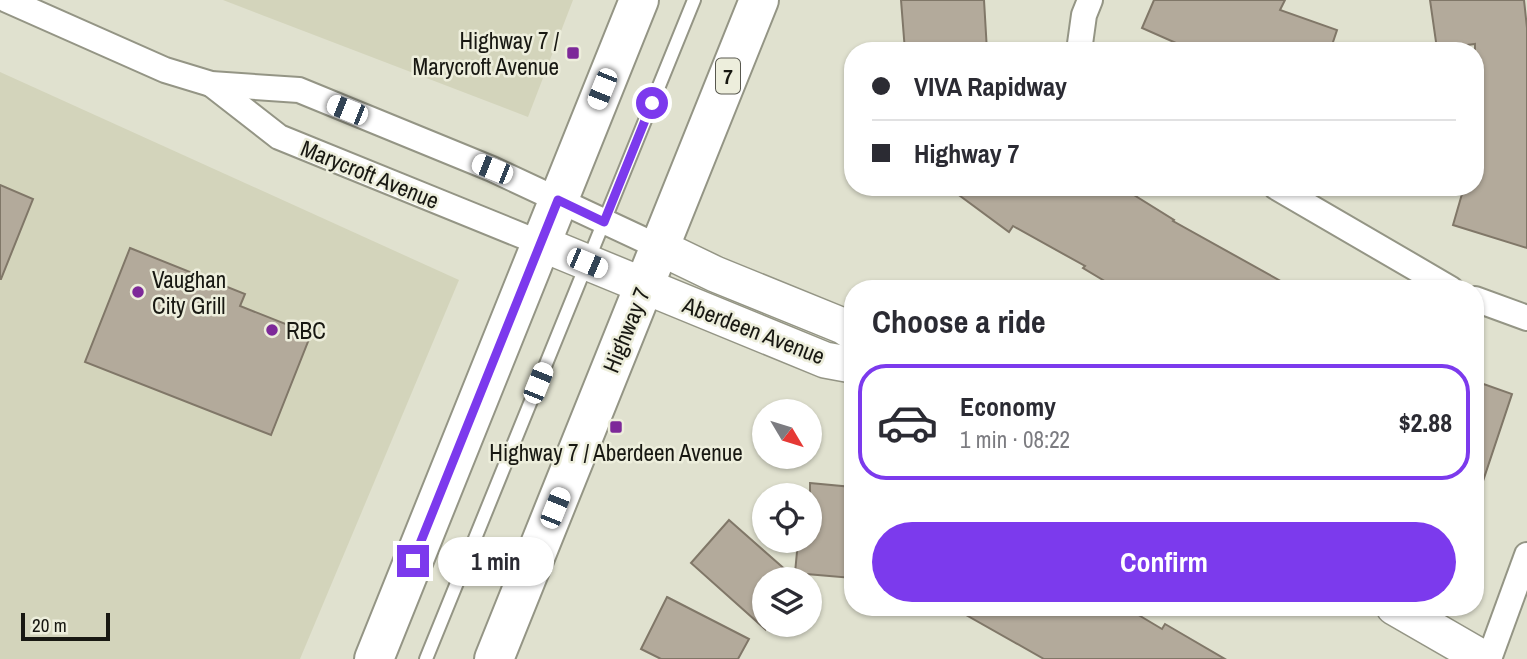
<!DOCTYPE html>
<html lang="en">
<head>
<meta charset="utf-8">
<style>
  body { margin:0; font-family:"Archivo Narrow",sans-serif; background:#f7f7f7; color:#2b2b33; height:100vh; display:flex; flex-direction:column; font-size:26px; white-space:nowrap }
  * { box-sizing:border-box; margin:0 }
  p { font-size:23px; color:#7c7c81 }
  .icon { flex:none; width:38px; height:38px; fill:none; stroke:currentColor; stroke-width:2; stroke-linecap:round; stroke-linejoin:round }
  .map { position:relative; flex:1; overflow:hidden }
  .drawer { position:absolute; left:844px; top:280px; width:640px; height:336px; display:flex; flex-direction:column; background:#fff; border-radius:28px; box-shadow:0 2px 5px #0004 }
  .drawer>* { flex:none }
  .hud { position:absolute; left:844px; top:42px; width:640px; height:154px; border-radius:28px; box-shadow:0 2px 5px #0004; display:grid; align-content:center; height:154px; padding:0 28px; background:#fff }
  .needle { width:46px; rotate:128deg }
  .controls { position:absolute; left:752px; top:399px; display:grid; gap:14px }
  .controls a { display:grid; place-items:center; width:70px; height:70px; border-radius:50%; background:#fff; box-shadow:0 2px 5px #0004; font-size:35px }
  .scale { position:absolute; left:21px; bottom:18px; width:89px; box-sizing:border-box; padding-left:7px; border:4px solid #181812; border-top:0; font-size:19px; line-height:24px; white-space:nowrap; color:#181812; -webkit-text-stroke:5px #edeedc; paint-order:stroke }
  .end { position:absolute; width:32px; height:32px; margin:-16px; border:9px solid #7c3aed; background:#fff; box-shadow:0 0 0 4px #fff }
  .from { border-radius:50% }
  .bubble { position:absolute; height:49px; border-radius:24px; background:#fff; box-shadow:0 2px 5px #0004; font-size:23px; font-weight:700; line-height:49px; text-align:center }
  .car { position:absolute; width:21px; height:42px; margin:-21px -10px; border-radius:9px; box-shadow:0 0 5px 2px #0007; background:linear-gradient(#fff 24%,#345 0 40%,#fff 0 76%,#345 0 86%,#fff 0) }
  .hud b { display:flex; align-items:center; gap:24px; height:66px; font-size:26px }
  .hud b+b { border-top:2px solid #e1e1e2 }
  .hud i { width:18px; height:18px; background:#2b2b33 }
  ul { padding:0; list-style:none }
  li { display:flex; align-items:center; gap:21px; height:116px; margin:0 14px 10px; padding:0 14px; border:4px solid #e1e1e2; border-radius:28px }
  li div { flex:1 }
  li b { display:block; font-size:26px }
  li em { font-style:normal; font-weight:700 }
  li.on { border-color:#7c3aed }
  li>.icon { width:63px; height:63px; stroke-width:1.5 }
  h2 { padding:0 28px; font-size:32px; line-height:84px }
  .primary-button { display:flex; gap:14px; margin-top:auto; padding:14px 28px }
  .primary-button a { flex:1; height:80px; border-radius:42px; background:#7c3aed; color:#fff; font-size:28px; font-weight:700; line-height:80px; text-align:center }
  .map>svg:first-child { display:block }
</style>
</head>
<body>
<div class="map">
<svg width="1527" height="659" viewBox="0 0 1527 659">
  <rect width="100%" height="100%" fill="#e0e1cf"/>
  <!-- built -->
  <g fill="#d3d4bb">
    <path d="M 223,0 L 573,0 L 528,117 Z"/>
    <path d="M 0,72 L 459,280 L 300,659 L 0,659 Z"/>
  </g>
  <!-- building -->
  <g fill="#b3aa9b" stroke="#807768" stroke-width="2">
    <path d="M 901,0 L 984,0 L 987,51 L 905,51 Z"/>
    <path d="M 1154,0 L 1285,0 L 1280,10 L 1337,30 L 1330,51 L 1194,51 L 1142,28 Z"/>
    <path d="M 1430,0 L 1524,0 L 1527,28 L 1527,248 L 1453,225 L 1464,187 L 1475,187 L 1475,44 L 1437,49 Z"/>
    <path d="M 0,185 L 33,199 L 1,279 L 0,279 Z"/>
    <path d="M 948,187 L 1121,187 L 1174,220 L 1173,221 L 1295,289 L 1118,289 L 1083,268 L 1085,266 L 1013,226 L 1009,232 Z"/>
    <path d="M 130,248 L 245,294 L 240,306 L 311,334 L 271,435 L 85,362 Z"/>
    <path d="M 1475,381 L 1512,394 L 1480,490 L 1475,489 Z"/>
    <path d="M 810,483 L 852,487 L 852,578 L 795,573 L 798,541 L 810,541 Z"/>
    <path d="M 729,520 L 796,579 L 765,579 L 765,629 L 691,563 Z"/>
    <path d="M 667,597 L 749,639 L 738,659 L 661,659 L 641,649 Z"/>
    <path d="M 952,607 L 1125,607 L 1162,629 L 1165,624 L 1225,659 L 1044,659 Z"/>
  </g>
  <g fill="none" stroke-linecap="round" stroke-linejoin="round">
    <!-- lane casing -->
    <g stroke="#949585" stroke-width="16">
      <path id="lane" d="M 426,659 L 694,0"/>
    </g>
    <!-- street casing -->
    <g stroke="#949585" stroke-width="28">
      <g id="street">
        <path d="M 7,0 L 165,70 L 211,84 L 299,90 L 492,169 L 659,247"/>
        <path d="M 1079,51 L 1084,15 L 1090,0"/>
        <path d="M 211,84 L 279,137 L 540,243"/>
        <path d="M 1276,187 L 1451,289"/>
        <path d="M 1475,299 L 1527,318"/>
        <path d="M 1489,659 L 1527,555"/>
      </g>
    </g>
    <!-- secondary casing -->
    <g stroke="#949585" stroke-width="38">
      <g id="secondary">
        <path d="M 540,243 L 825,360 L 852,365"/>
        <path d="M 659,247 L 715,274 L 843,326 L 852,332"/>
        <path d="M 1394,607 L 1484,659"/>
      </g>
    </g>
    <!-- primary casing -->
    <g stroke="#949585" stroke-width="42">
      <g id="primary">
        <path d="M 374,659 L 639,0"/>
        <path d="M 494,659 L 759,0"/>
      </g>
    </g>
    <!-- lane -->
    <use href="#lane" stroke="#fff" stroke-width="12"/>
    <!-- street -->
    <use href="#street" stroke="#fff" stroke-width="24"/>
    <!-- secondary -->
    <use href="#secondary" stroke="#fff" stroke-width="35"/>
    <!-- primary -->
    <use href="#primary" stroke="#fff" stroke-width="38"/>
  </g>
  <g fill="none" stroke-linecap="round" stroke-linejoin="round">
    <!-- route -->
    <path stroke="#7c3aed" stroke-width="9" d="M 413,561 L 558,200 L 604,222 L 652,103"/>
  </g>
  <!-- markers -->
  <g fill="#7d2999" stroke="#edeedc" stroke-width="2.5">
    <rect x="566" y="46" width="14" height="14" rx="3.5"/>
    <circle cx="138" cy="292" r="7"/>
    <circle cx="272" cy="330" r="7"/>
    <rect x="609" y="420" width="14" height="14" rx="3.5"/>
  </g>
  <g text-anchor="middle" dominant-baseline="central" stroke-width="5" stroke-linejoin="round" paint-order="stroke">
    <!-- shield labels -->
    <rect fill="#edeedc" stroke="#58584f" stroke-width="2" x="716" y="58.5" width="24" height="35" rx="5"/>
    <g font-size="21" font-weight="bold" fill="#181812">
      <text x="728" y="76">7</text>
    </g>
    <!-- poi labels -->
    <g font-size="23" fill="#181812" stroke="#edeedc" text-anchor="start">
      <text x="559" y="40" text-anchor="end">Highway 7 /<tspan x="559" dy="26">Marycroft Avenue</tspan></text>
      <text x="152" y="279">Vaughan<tspan x="152" dy="26">City Grill</tspan></text>
      <text x="286" y="330">RBC</text>
      <text x="616" y="452" text-anchor="middle">Highway 7 / Aberdeen Avenue</text>
    </g>
    <!-- street labels -->
    <g font-size="23" fill="#181812" stroke="#edeedc">
      <text transform="translate(370 174) rotate(22)">Marycroft Avenue</text>
      <text transform="translate(626 330) rotate(-68)">Highway 7</text>
      <text transform="translate(754 330) rotate(21)">Aberdeen Avenue</text>
    </g>
  </g>
</svg>
<div class="controls">
<a><svg class="needle" viewBox="-14 -14 28 28"><path d="M0-13l5 13h-10z" fill="#e53935"/><path d="M0 13l5-13h-10z" fill="#7c7c81"/></svg></a>
<a><svg class="icon" aria-label="locate" viewBox="0 0 24 24"><circle cx="12" cy="12" r="6"/><path d="M12 2v4M12 18v4M2 12h4M18 12h4"/></svg></a>
<a><svg class="icon" aria-label="layers" viewBox="0 0 24 24"><path d="M12 4l9 5-9 5-9-5zM3 14l9 5 9-5"/></svg></a>
</div>
<div class="scale">20 m</div>
<i class="end from" style="left:652px;top:103px"></i>
<i class="end" style="left:413px;top:561px"></i>
<div class="bubble" style="left:438px;top:537px;width:116px">1 min</div>
<i class="car" style="left:602px;top:89px;rotate:202deg"></i>
<i class="car" style="left:347px;top:110px;rotate:292deg"></i>
<i class="car" style="left:492px;top:169px;rotate:292deg"></i>
<i class="car" style="left:587px;top:263px;rotate:113deg"></i>
<i class="car" style="left:538px;top:383px;rotate:22deg"></i>
<i class="car" style="left:555px;top:508px;rotate:22deg"></i>
<div class="hud">
<b><i class="from"></i>VIVA Rapidway</b>
<b><i></i>Highway 7</b>
</div>
<section class="drawer">
<h2>Choose a ride</h2>
<ul>
<li class="on"><svg class="icon" aria-label="car" viewBox="0 0 24 24"><path d="M5 17H2v-5l4-1 3-4h7l3 4 3 1v5h-3M9 17h6M6 11h13"/><circle cx="7" cy="17" r="2"/><circle cx="17" cy="17" r="2"/></svg><div><b>Economy</b><p>1 min · 08:22</p></div><em>$2.88</em></li>
</ul>
<div class="primary-button"><a>Confirm</a></div>
</section>
</div>
</body>
</html>
